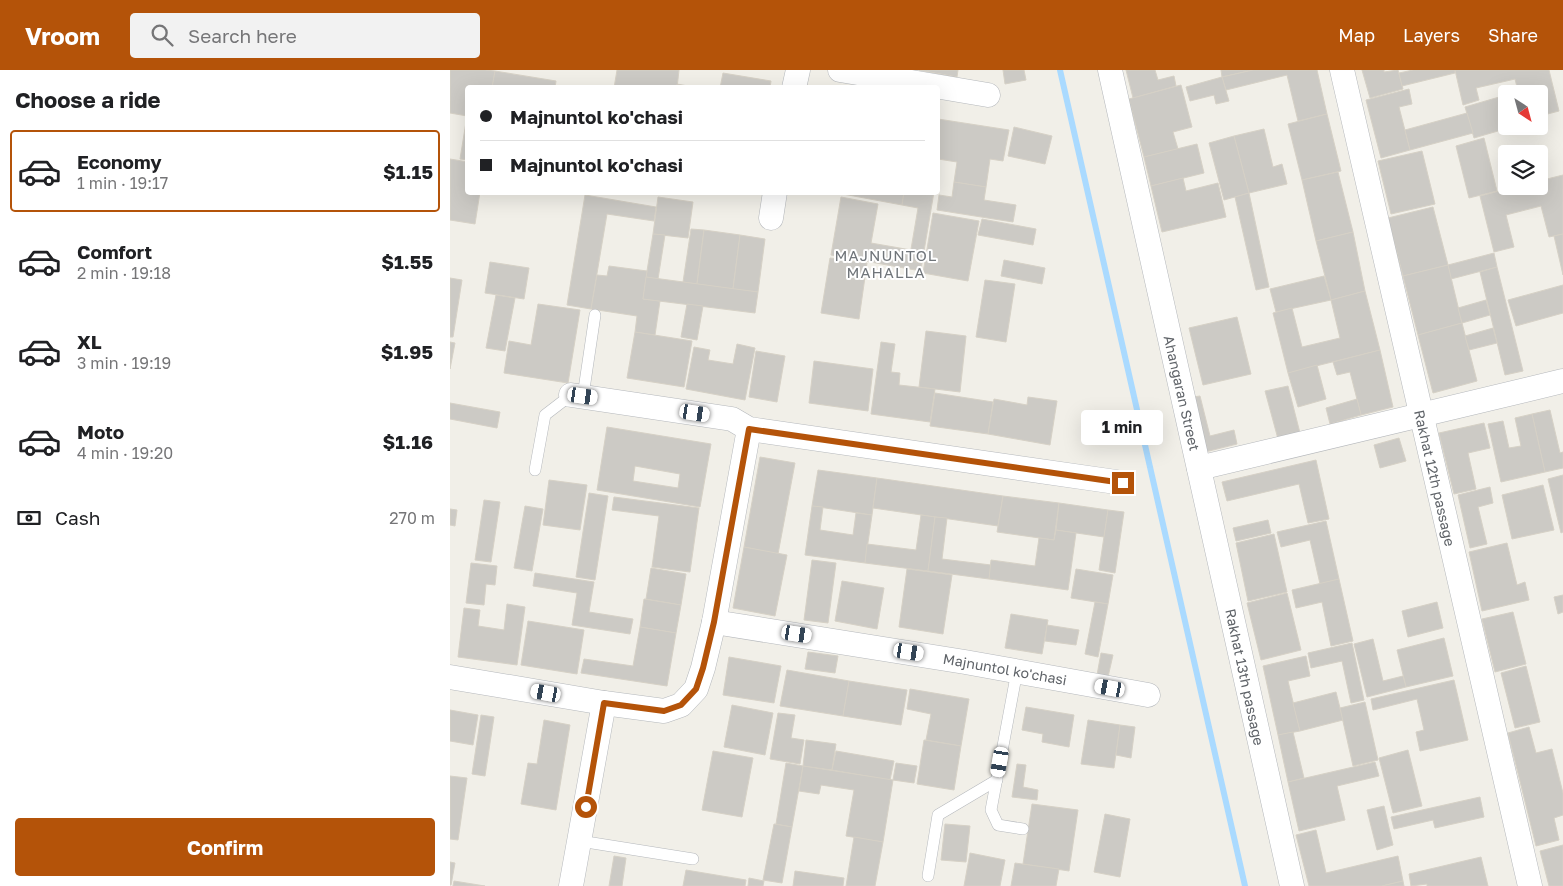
<!DOCTYPE html>
<html lang="en">
<head>
<meta charset="utf-8">
<style>
  body { margin:0; font-family:"Golos Text",sans-serif; background:#f2f2f2; color:#202124; height:100vh; display:flex; flex-direction:column; font-size:19px; white-space:nowrap }
  * { box-sizing:border-box; margin:0 }
  p { font-size:16px; color:#757577 }
  .icon { flex:none; width:28px; height:28px; fill:none; stroke:currentColor; stroke-width:2; stroke-linecap:round; stroke-linejoin:round }
  .map { position:relative; flex:1; overflow:hidden }
  .drawer { display:flex; flex-direction:column; background:#fff; width:450px }
  .drawer>* { flex:none }
  .top-card { position:absolute; left:15px; top:15px; width:475px; height:110px; border-radius:5px; box-shadow:0 5px 20px #0002; display:grid; align-content:center; height:110px; padding:0 15px; background:#fff }
  .needle { width:32px; rotate:144deg }
  .buttons { position:absolute; left:1048px; top:15px; display:grid; gap:10px }
  .buttons a { display:grid; place-items:center; width:50px; height:50px; border-radius:5px; background:#fff; box-shadow:0 5px 20px #0002; font-size:25px }
  .end { position:absolute; width:22px; height:22px; margin:-11px; border:6px solid #b45309; background:#fff; box-shadow:0 0 0 2px #fff }
  .from { border-radius:50% }
  .bubble { position:absolute; height:35px; border-radius:5px; background:#fff; box-shadow:0 5px 20px #0002; font-size:16px; font-weight:700; line-height:35px; text-align:center }
  .car { position:absolute; width:15px; height:30px; margin:-15px -8px; border-radius:6px; box-shadow:0 0 4px 1px #0007; background:linear-gradient(#fff 24%,#345 0 40%,#fff 0 76%,#345 0 86%,#fff 0) }
  .top-card b { display:flex; align-items:center; gap:18px; height:48px; font-size:19px }
  .top-card b+b { border-top:1px solid #e0e0e0 }
  .top-card i { width:12px; height:12px; background:#202124 }
  ul { padding:0; list-style:none }
  li { display:flex; align-items:center; gap:15px; height:82px; margin:0 10px 8px; padding:0 5px; border:2px solid transparent; border-radius:5px }
  li div { flex:1 }
  li b { display:block; font-size:19px }
  li em { font-style:normal; font-weight:700 }
  li.on { border-color:#b45309 }
  li>.icon { width:45px; height:45px; stroke-width:1.5 }
  h2 { padding:0 15px; font-size:22px; line-height:60px }
  .pay { display:flex; align-items:center; gap:12px; height:55px; padding:0 15px; font-size:19px }
  .pay p { margin-inline-start:auto }
  .action { display:flex; gap:10px; margin-top:auto; padding:10px 15px }
  .action a { flex:1; height:58px; border-radius:5px; background:#b45309; color:#fff; font-size:20px; font-weight:700; line-height:58px; text-align:center }
  header { display:flex; align-items:center; gap:30px; box-sizing:border-box; height:70px; padding:0 25px; background:#b45309; color:#fff }
  header strong { font-size:24px }
  nav { display:flex; gap:28px; margin-inline-start:auto; font-size:18px }
  .search { width:350px; height:45px; background:#f2f2f2; display:flex; align-items:center; gap:12px; box-sizing:border-box; padding:0 18px; border-radius:5px; color:#757577; font-size:19px }
  main { display:flex; flex:1; min-height:0 }
  .map>svg:first-child { display:block }
</style>
</head>
<body>
<header>
<strong>Vroom</strong>
<div class="search"><svg class="icon" aria-label="search" viewBox="0 0 24 24"><circle cx="10" cy="10" r="6"/><path d="M15 15l6 6"/></svg>Search here</div>
<nav><a>Map</a><a>Layers</a><a>Share</a></nav>
</header>
<main>
<section class="drawer">
<h2>Choose a ride</h2>
<ul>
<li class="on"><svg class="icon" aria-label="car" viewBox="0 0 24 24"><path d="M5 17H2v-5l4-1 3-4h7l3 4 3 1v5h-3M9 17h6M6 11h13"/><circle cx="7" cy="17" r="2"/><circle cx="17" cy="17" r="2"/></svg><div><b>Economy</b><p>1 min · 19:17</p></div><em>$1.15</em></li>
<li><svg class="icon" aria-label="car" viewBox="0 0 24 24"><path d="M5 17H2v-5l4-1 3-4h7l3 4 3 1v5h-3M9 17h6M6 11h13"/><circle cx="7" cy="17" r="2"/><circle cx="17" cy="17" r="2"/></svg><div><b>Comfort</b><p>2 min · 19:18</p></div><em>$1.55</em></li>
<li><svg class="icon" aria-label="car" viewBox="0 0 24 24"><path d="M5 17H2v-5l4-1 3-4h7l3 4 3 1v5h-3M9 17h6M6 11h13"/><circle cx="7" cy="17" r="2"/><circle cx="17" cy="17" r="2"/></svg><div><b>XL</b><p>3 min · 19:19</p></div><em>$1.95</em></li>
<li><svg class="icon" aria-label="car" viewBox="0 0 24 24"><path d="M5 17H2v-5l4-1 3-4h7l3 4 3 1v5h-3M9 17h6M6 11h13"/><circle cx="7" cy="17" r="2"/><circle cx="17" cy="17" r="2"/></svg><div><b>Moto</b><p>4 min · 19:20</p></div><em>$1.16</em></li>
</ul>
<div class="pay"><svg class="icon" aria-label="cash" viewBox="0 0 24 24"><path d="M3 7h18v10H3z"/><circle cx="12" cy="12" r="2"/></svg>Cash<p>270 m</p></div>
<div class="action"><a>Confirm</a></div>
</section>
<div class="map">
<svg width="1113" height="816" viewBox="0 0 1113 816">
  <rect width="100%" height="100%" fill="#f1efe8"/>
  <g fill="none" stroke-linecap="round" stroke-linejoin="round">
    <!-- stream -->
    <path stroke="#aadaff" stroke-width="6" d="M 610,0 L 795,816"/>
  </g>
  <!-- building -->
  <g fill="#cccac5" stroke="#d6d1c6" fill-rule="evenodd">
    <path d="M 0,0 L 35,0 L 45,1 L 42,18 L 18,18 L 18,90 L 10,89 L 17,46 L 0,43 Z"/>
    <path d="M 167,0 L 229,0 L 227,18 L 164,18 Z"/>
    <path d="M 469,0 L 508,0 L 507,7 Z"/>
    <path d="M 553,0 L 574,0 L 576,10 L 555,14 Z"/>
    <path d="M 676,0 L 705,0 L 708,10 L 724,6 L 726,16 L 683,28 Z"/>
    <path d="M 771,0 L 803,0 L 772,7 Z"/>
    <path d="M 803,0 L 867,0 L 877,44 L 848,51 L 837,5 L 776,20 L 772,7 Z"/>
    <path d="M 912,0 L 934,0 L 934,2 L 948,0 L 953,19 L 920,28 Z"/>
    <path d="M 963,0 L 1005,0 L 1005,3 L 952,16 L 949,3 Z"/>
    <path d="M 1005,0 L 1099,0 L 1109,41 L 1090,46 L 1089,24 L 1084,24 L 1083,18 L 1068,21 L 1065,9 L 1026,18 L 1029,30 L 1013,35 Z"/>
    <path d="M 45,1 L 106,11 L 105,18 L 42,18 Z"/>
    <path d="M 273,3 L 321,11 L 320,18 L 270,18 Z"/>
    <path d="M 772,7 L 779,31 L 766,34 L 764,25 L 740,31 L 736,17 Z"/>
    <path d="M 227,14 L 249,18 L 227,18 Z"/>
    <path d="M 731,15 L 742,57 L 723,62 L 728,79 L 694,87 L 679,29 Z"/>
    <path d="M 959,19 L 962,34 L 949,37 L 960,80 L 931,88 L 916,30 Z"/>
    <path d="M 1056,25 L 1056,56 L 1065,56 L 1024,68 L 1015,37 Z"/>
    <path d="M 1017,43 L 1023,63 L 960,80 L 955,60 Z"/>
    <path d="M 877,44 L 891,101 L 852,110 L 838,54 Z"/>
    <path d="M 488,49 L 559,60 L 553,91 L 540,89 L 536,117 L 504,112 L 507,92 L 488,89 Z"/>
    <path d="M 564,57 L 602,66 L 595,94 L 558,86 Z"/>
    <path d="M 814,59 L 823,97 L 832,94 L 837,114 L 799,123 L 784,66 Z"/>
    <path d="M 784,66 L 799,123 L 774,130 L 759,73 Z"/>
    <path d="M 1034,68 L 1047,121 L 1019,128 L 1006,76 Z"/>
    <path d="M 747,74 L 754,103 L 701,116 L 694,87 Z"/>
    <path d="M 972,81 L 985,134 L 941,144 L 928,91 Z"/>
    <path d="M 0,89 L 18,92 L 18,122 L 30,122 L 25,154 L 0,150 Z"/>
    <path d="M 888,102 L 903,162 L 866,171 L 852,110 Z"/>
    <path d="M 1113,105 L 1113,164 L 1099,167 L 1091,136 L 1056,145 L 1064,177 L 1044,182 L 1030,126 L 1069,116 L 1089,116 L 1089,111 Z"/>
    <path d="M 733,108 L 736,121 L 768,113 L 776,147 L 712,162 L 701,116 Z"/>
    <path d="M 504,112 L 536,117 L 534,130 L 566,135 L 563,152 L 487,140 L 489,125 L 502,127 Z"/>
    <path d="M 393,122 L 454,122 L 452,135 L 393,124 Z"/>
    <path d="M 454,122 L 484,122 L 472,193 L 459,191 L 468,138 L 452,135 Z"/>
    <path d="M 799,123 L 819,217 L 806,220 L 785,127 Z"/>
    <path d="M 135,125 L 206,137 L 204,151 L 157,144 L 141,239 L 117,235 Z"/>
    <path d="M 208,127 L 243,132 L 238,168 L 203,164 Z"/>
    <path d="M 391,127 L 428,134 L 421,173 L 461,180 L 459,191 L 472,193 L 471,201 L 381,185 Z"/>
    <path d="M 983,137 L 998,195 L 953,206 L 938,148 Z"/>
    <path d="M 483,143 L 529,151 L 518,211 L 473,203 Z"/>
    <path d="M 532,149 L 586,159 L 583,175 L 528,165 Z"/>
    <path d="M 241,159 L 254,160 L 247,214 L 233,212 Z"/>
    <path d="M 254,160 L 290,165 L 283,219 L 247,214 Z"/>
    <path d="M 903,162 L 915,221 L 881,230 L 866,171 Z"/>
    <path d="M 203,164 L 215,165 L 208,209 L 196,207 Z"/>
    <path d="M 1113,164 L 1113,205 L 1104,166 Z"/>
    <path d="M 290,165 L 315,169 L 308,222 L 283,219 Z"/>
    <path d="M 1044,183 L 1047,197 L 1001,209 L 998,195 Z"/>
    <path d="M 380,188 L 417,193 L 409,249 L 371,243 Z"/>
    <path d="M 554,190 L 595,198 L 592,214 L 551,206 Z"/>
    <path d="M 40,192 L 79,198 L 74,229 L 35,223 Z"/>
    <path d="M 998,195 L 1012,253 L 968,265 L 953,206 Z"/>
    <path d="M 159,196 L 197,201 L 193,229 L 210,231 L 205,265 L 185,262 L 187,246 L 141,239 L 147,205 L 157,206 Z"/>
    <path d="M 1047,197 L 1073,301 L 1055,305 L 1030,202 Z"/>
    <path d="M 874,206 L 881,230 L 826,242 L 820,219 Z"/>
    <path d="M 196,207 L 308,222 L 305,243 L 193,229 Z"/>
    <path d="M 0,208 L 12,210 L 3,267 L 0,267 Z"/>
    <path d="M 535,210 L 565,214 L 556,272 L 526,267 Z"/>
    <path d="M 1113,215 L 1113,243 L 1066,256 L 1058,230 Z"/>
    <path d="M 915,221 L 930,280 L 838,303 L 823,243 L 842,238 L 852,277 L 890,268 L 881,230 Z"/>
    <path d="M 46,225 L 65,228 L 55,281 L 36,278 Z"/>
    <path d="M 1036,230 L 1040,245 L 1012,253 L 1008,238 Z"/>
    <path d="M 88,234 L 130,240 L 118,313 L 54,303 L 59,271 L 81,275 Z"/>
    <path d="M 237,234 L 253,236 L 247,270 L 231,267 Z"/>
    <path d="M 787,247 L 801,304 L 753,315 L 739,258 Z"/>
    <path d="M 1012,253 L 1027,311 L 983,323 L 968,265 Z"/>
    <path d="M 1043,258 L 1047,273 L 1019,280 L 1015,266 Z"/>
    <path d="M 476,261 L 516,266 L 510,322 L 469,317 Z"/>
    <path d="M 185,262 L 242,271 L 234,317 L 177,308 Z"/>
    <path d="M 0,272 L 5,273 L 0,299 Z"/>
    <path d="M 431,272 L 445,274 L 441,302 L 450,303 L 449,315 L 485,319 L 480,352 L 421,344 Z"/>
    <path d="M 287,274 L 305,278 L 295,330 L 236,319 L 244,277 L 260,280 L 258,290 L 283,294 Z"/>
    <path d="M 930,280 L 943,337 L 911,345 L 900,302 L 887,305 L 883,292 Z"/>
    <path d="M 306,281 L 335,286 L 327,332 L 299,327 Z"/>
    <path d="M 364,291 L 423,299 L 418,341 L 359,333 Z"/>
    <path d="M 867,295 L 876,329 L 848,337 L 838,303 Z"/>
    <path d="M 838,316 L 850,363 L 828,369 L 815,321 Z"/>
    <path d="M 485,323 L 543,332 L 538,364 L 480,356 Z"/>
    <path d="M 750,326 L 760,366 L 784,360 L 787,374 L 755,382 L 743,327 Z"/>
    <path d="M 578,327 L 607,331 L 600,375 L 538,364 L 544,329 L 577,335 Z"/>
    <path d="M 907,329 L 911,345 L 880,354 L 876,338 Z"/>
    <path d="M 0,333 L 50,342 L 47,358 L 0,349 Z"/>
    <path d="M 1100,340 L 1110,383 L 1113,382 L 1113,398 L 1095,402 L 1082,344 Z"/>
    <path d="M 1082,344 L 1095,402 L 1051,412 L 1038,354 L 1053,351 L 1059,378 L 1071,376 L 1065,348 Z"/>
    <path d="M 1034,353 L 1040,378 L 1018,383 L 1026,419 L 1004,424 L 989,363 Z"/>
    <path d="M 157,357 L 261,374 L 250,437 L 147,420 ZM 185,396 L 230,404 L 228,418 L 183,411 Z"/>
    <path d="M 949,368 L 956,391 L 930,398 L 924,375 Z"/>
    <path d="M 310,387 L 345,393 L 328,484 L 294,477 Z"/>
    <path d="M 866,390 L 879,449 L 858,453 L 849,414 L 777,431 L 772,412 Z"/>
    <path d="M 368,400 L 427,408 L 422,445 L 362,436 Z"/>
    <path d="M 1113,405 L 1113,462 L 1111,463 L 1098,409 Z"/>
    <path d="M 427,408 L 553,426 L 548,456 L 423,438 Z"/>
    <path d="M 99,410 L 137,415 L 130,460 L 93,455 Z"/>
    <path d="M 1093,415 L 1104,460 L 1062,469 L 1052,425 Z"/>
    <path d="M 1040,417 L 1043,433 L 1028,437 L 1037,474 L 1020,478 L 1008,425 Z"/>
    <path d="M 139,423 L 158,426 L 145,510 L 126,507 Z"/>
    <path d="M 553,426 L 609,433 L 604,470 L 547,462 Z"/>
    <path d="M 164,427 L 249,438 L 240,502 L 202,497 L 209,446 L 162,440 Z"/>
    <path d="M 34,430 L 50,432 L 41,492 L 25,490 Z"/>
    <path d="M 609,433 L 658,440 L 654,467 L 606,460 Z"/>
    <path d="M 75,436 L 93,439 L 82,501 L 64,498 Z"/>
    <path d="M 362,436 L 373,437 L 370,460 L 403,465 L 406,443 L 422,445 L 415,493 L 355,485 Z"/>
    <path d="M 0,439 L 7,440 L 5,456 L 0,455 Z"/>
    <path d="M 658,440 L 674,442 L 665,503 L 649,500 Z"/>
    <path d="M 471,445 L 485,447 L 478,501 L 415,493 L 417,474 L 466,480 Z"/>
    <path d="M 485,447 L 497,448 L 492,489 L 541,495 L 539,509 L 478,501 Z"/>
    <path d="M 818,450 L 821,463 L 786,471 L 783,458 Z"/>
    <path d="M 876,451 L 889,509 L 870,514 L 860,470 L 831,477 L 827,462 Z"/>
    <path d="M 606,460 L 626,463 L 618,520 L 539,509 L 541,490 L 585,496 L 589,468 L 604,470 Z"/>
    <path d="M 824,464 L 837,522 L 798,531 L 786,473 Z"/>
    <path d="M 1057,473 L 1067,515 L 1075,512 L 1079,530 L 1032,541 L 1019,482 Z"/>
    <path d="M 294,477 L 337,485 L 325,546 L 283,538 Z"/>
    <path d="M 362,490 L 386,493 L 378,553 L 354,550 Z"/>
    <path d="M 21,493 L 47,496 L 45,515 L 36,514 L 34,535 L 16,533 Z"/>
    <path d="M 201,498 L 236,504 L 231,535 L 196,529 Z"/>
    <path d="M 457,499 L 502,505 L 493,564 L 449,557 Z"/>
    <path d="M 626,499 L 663,505 L 658,534 L 621,528 Z"/>
    <path d="M 85,503 L 144,512 L 139,542 L 183,549 L 180,564 L 122,555 L 127,523 L 83,516 Z"/>
    <path d="M 889,509 L 903,571 L 881,576 L 872,532 L 846,538 L 842,520 Z"/>
    <path d="M 392,511 L 434,518 L 427,559 L 385,551 Z"/>
    <path d="M 837,523 L 851,580 L 811,590 L 797,533 Z"/>
    <path d="M 1113,525 L 1113,542 L 1108,544 L 1104,527 Z"/>
    <path d="M 194,529 L 231,535 L 226,563 L 190,557 Z"/>
    <path d="M 645,532 L 658,534 L 648,587 L 635,584 Z"/>
    <path d="M 987,532 L 993,558 L 958,567 L 952,541 Z"/>
    <path d="M 57,534 L 75,537 L 67,595 L 8,587 L 14,538 L 30,540 L 28,556 L 54,560 Z"/>
    <path d="M 1063,542 L 1076,594 L 1045,602 L 1032,549 Z"/>
    <path d="M 561,544 L 598,550 L 592,584 L 555,578 Z"/>
    <path d="M 78,551 L 134,560 L 127,604 L 71,595 Z"/>
    <path d="M 597,555 L 629,560 L 626,575 L 595,571 Z"/>
    <path d="M 190,557 L 226,563 L 217,616 L 131,603 L 134,589 L 183,596 Z"/>
    <path d="M 994,568 L 1003,606 L 956,617 L 947,580 Z"/>
    <path d="M 923,569 L 933,611 L 953,606 L 956,617 L 917,627 L 904,574 Z"/>
    <path d="M 902,573 L 914,630 L 901,633 L 892,591 L 861,598 L 858,583 Z"/>
    <path d="M 358,582 L 388,586 L 385,603 L 355,599 Z"/>
    <path d="M 651,583 L 663,585 L 658,607 L 647,605 Z"/>
    <path d="M 856,586 L 860,606 L 838,611 L 850,661 L 828,665 L 813,596 Z"/>
    <path d="M 279,587 L 331,596 L 324,633 L 273,625 Z"/>
    <path d="M 1076,596 L 1090,652 L 1065,658 L 1051,603 Z"/>
    <path d="M 337,600 L 399,611 L 393,646 L 330,636 Z"/>
    <path d="M 1004,610 L 1018,670 L 970,681 L 966,662 L 974,660 L 967,629 L 923,640 L 921,629 Z"/>
    <path d="M 399,611 L 457,620 L 451,655 L 393,646 Z"/>
    <path d="M 460,619 L 519,629 L 511,676 L 476,670 L 481,644 L 457,639 Z"/>
    <path d="M 886,622 L 893,650 L 850,661 L 843,633 Z"/>
    <path d="M 915,632 L 928,690 L 903,696 L 890,638 Z"/>
    <path d="M 282,635 L 323,643 L 315,685 L 274,677 Z"/>
    <path d="M 576,637 L 624,645 L 619,677 L 592,672 L 593,664 L 572,660 Z"/>
    <path d="M 0,640 L 28,645 L 23,675 L 0,671 Z"/>
    <path d="M 328,643 L 345,645 L 341,668 L 354,670 L 350,694 L 320,689 Z"/>
    <path d="M 31,645 L 44,647 L 35,706 L 22,704 Z"/>
    <path d="M 94,650 L 120,655 L 106,740 L 71,734 L 78,693 L 87,694 Z"/>
    <path d="M 638,650 L 670,655 L 664,698 L 631,694 Z"/>
    <path d="M 670,655 L 685,657 L 681,688 L 666,685 Z"/>
    <path d="M 1079,657 L 1086,683 L 1102,679 L 1113,723 L 1113,745 L 1104,748 L 1109,770 L 1086,776 L 1058,663 Z"/>
    <path d="M 843,662 L 854,708 L 838,712 L 828,665 Z"/>
    <path d="M 356,670 L 386,674 L 382,700 L 353,696 Z"/>
    <path d="M 474,670 L 511,676 L 504,720 L 467,714 Z"/>
    <path d="M 958,680 L 972,736 L 943,743 L 929,688 Z"/>
    <path d="M 263,681 L 303,688 L 292,747 L 252,740 Z"/>
    <path d="M 386,681 L 444,691 L 440,710 L 382,700 Z"/>
    <path d="M 925,692 L 929,706 L 887,716 L 895,750 L 849,761 L 838,712 Z"/>
    <path d="M 336,693 L 353,696 L 342,757 L 326,754 Z"/>
    <path d="M 446,693 L 467,696 L 464,713 L 443,710 Z"/>
    <path d="M 567,694 L 576,695 L 573,717 L 588,720 L 587,730 L 562,727 Z"/>
    <path d="M 353,696 L 443,710 L 433,772 L 396,766 L 404,720 L 371,715 L 369,724 L 349,721 Z"/>
    <path d="M 0,706 L 17,708 L 8,770 L 0,769 Z"/>
    <path d="M 1030,727 L 1034,747 L 985,758 L 983,750 L 944,759 L 941,747 Z"/>
    <path d="M 582,734 L 628,740 L 619,801 L 573,794 Z"/>
    <path d="M 934,736 L 943,775 L 927,780 L 917,740 Z"/>
    <path d="M 655,744 L 680,749 L 670,807 L 644,802 Z"/>
    <path d="M 324,754 L 342,757 L 332,813 L 313,810 Z"/>
    <path d="M 495,754 L 520,756 L 516,792 L 491,790 Z"/>
    <path d="M 866,760 L 876,803 L 948,786 L 953,811 L 932,816 L 859,816 L 846,765 Z"/>
    <path d="M 404,767 L 433,772 L 425,816 L 396,816 Z"/>
    <path d="M 1113,775 L 1113,816 L 1099,816 L 1090,781 Z"/>
    <path d="M 520,783 L 555,790 L 550,816 L 514,816 Z"/>
    <path d="M 164,786 L 176,788 L 172,816 L 159,816 Z"/>
    <path d="M 1031,787 L 1038,816 L 977,816 L 977,814 L 961,816 L 959,804 Z"/>
    <path d="M 0,792 L 5,793 L 1,815 L 0,815 Z"/>
    <path d="M 565,793 L 609,799 L 606,816 L 561,816 Z"/>
    <path d="M 236,800 L 296,810 L 295,816 L 233,816 Z"/>
    <path d="M 345,801 L 394,808 L 393,816 L 343,816 Z"/>
    <path d="M 299,808 L 314,811 L 313,816 L 298,816 Z"/>
    <path d="M 4,811 L 35,816 L 3,816 Z"/>
    <path d="M 953,811 L 954,816 L 932,816 Z"/>
  </g>
  <g fill="none" stroke-linecap="round" stroke-linejoin="round">
    <!-- lane casing -->
    <g stroke="#b5b8bc" stroke-width="12">
      <g id="lane">
        <path d="M 133,326 L 145,245"/>
        <path d="M 85,400 L 95,345 L 121,325"/>
        <path d="M 567,601 L 541,740 L 548,755 L 573,759"/>
        <path d="M 130,771 L 243,789"/>
        <path d="M 478,806 L 488,745 L 547,710"/>
      </g>
    </g>
    <!-- street casing -->
    <g stroke="#b5b8bc" stroke-width="25">
      <g id="street">
        <path d="M 390,0 L 538,25"/>
        <path d="M 660,0 L 842,816"/>
        <path d="M 892,0 L 1080,816"/>
        <path d="M 344,18 L 348,0"/>
        <path d="M 321,148 L 325,122"/>
        <path d="M 121,325 L 282,349 L 299,359 L 673,413"/>
        <path d="M 749,398 L 1113,311"/>
        <path d="M 264,552 L 515,592 L 698,625"/>
        <path d="M 0,607 L 154,633 L 214,641 L 231,635 L 246,619 L 253,598 L 264,552 L 299,359"/>
        <path d="M 121,816 L 154,633"/>
      </g>
    </g>
    <!-- lane -->
    <use href="#lane" stroke="#fff" stroke-width="11"/>
    <!-- street -->
    <use href="#street" stroke="#fff" stroke-width="24"/>
  </g>
  <g fill="none" stroke-linecap="round" stroke-linejoin="round">
    <!-- route -->
    <path stroke="#b45309" stroke-width="6" d="M 136,737 L 154,633 L 214,641 L 231,635 L 246,619 L 253,598 L 264,552 L 299,359 L 673,413"/>
  </g>
  <g text-anchor="middle" dominant-baseline="central" stroke-width="4" stroke-linejoin="round" paint-order="stroke">
    <!-- street labels -->
    <g font-size="14" fill="#5f6368" stroke="#fff">
      <text transform="translate(732 323) rotate(77)">Ahangaran Street</text>
      <text transform="translate(985 408) rotate(77)">Rakhat 12th passage</text>
      <text transform="translate(555 599) rotate(10)">Majnuntol ko'chasi</text>
      <text transform="translate(795 607) rotate(78)">Rakhat 13th passage</text>
    </g>
    <!-- neighbourhood labels -->
    <g font-size="15" letter-spacing="1" fill="#70757a" stroke="#fff">
      <text x="436" y="185">MAJNUNTOL<tspan x="436" dy="17">MAHALLA</tspan></text>
    </g>
  </g>
</svg>
<div class="buttons">
<a><svg class="needle" viewBox="-14 -14 28 28"><path d="M0-13l5 13h-10z" fill="#e53935"/><path d="M0 13l5-13h-10z" fill="#757577"/></svg></a>
<a><svg class="icon" aria-label="layers" viewBox="0 0 24 24"><path d="M12 4l9 5-9 5-9-5zM3 14l9 5 9-5"/></svg></a>
</div>
<i class="end from" style="left:136px;top:737px"></i>
<i class="end" style="left:673px;top:413px"></i>
<div class="bubble" style="left:631px;top:340px;width:82px">1 min</div>
<i class="car" style="left:133px;top:326px;rotate:98deg"></i>
<i class="car" style="left:245px;top:343px;rotate:99deg"></i>
<i class="car" style="left:347px;top:564px;rotate:99deg"></i>
<i class="car" style="left:459px;top:582px;rotate:99deg"></i>
<i class="car" style="left:660px;top:618px;rotate:280deg"></i>
<i class="car" style="left:96px;top:623px;rotate:280deg"></i>
<i class="car" style="left:550px;top:692px;rotate:190deg"></i>
<div class="top-card">
<b><i class="from"></i>Majnuntol ko'chasi</b>
<b><i></i>Majnuntol ko'chasi</b>
</div>
</div>
</main>
</body>
</html>
